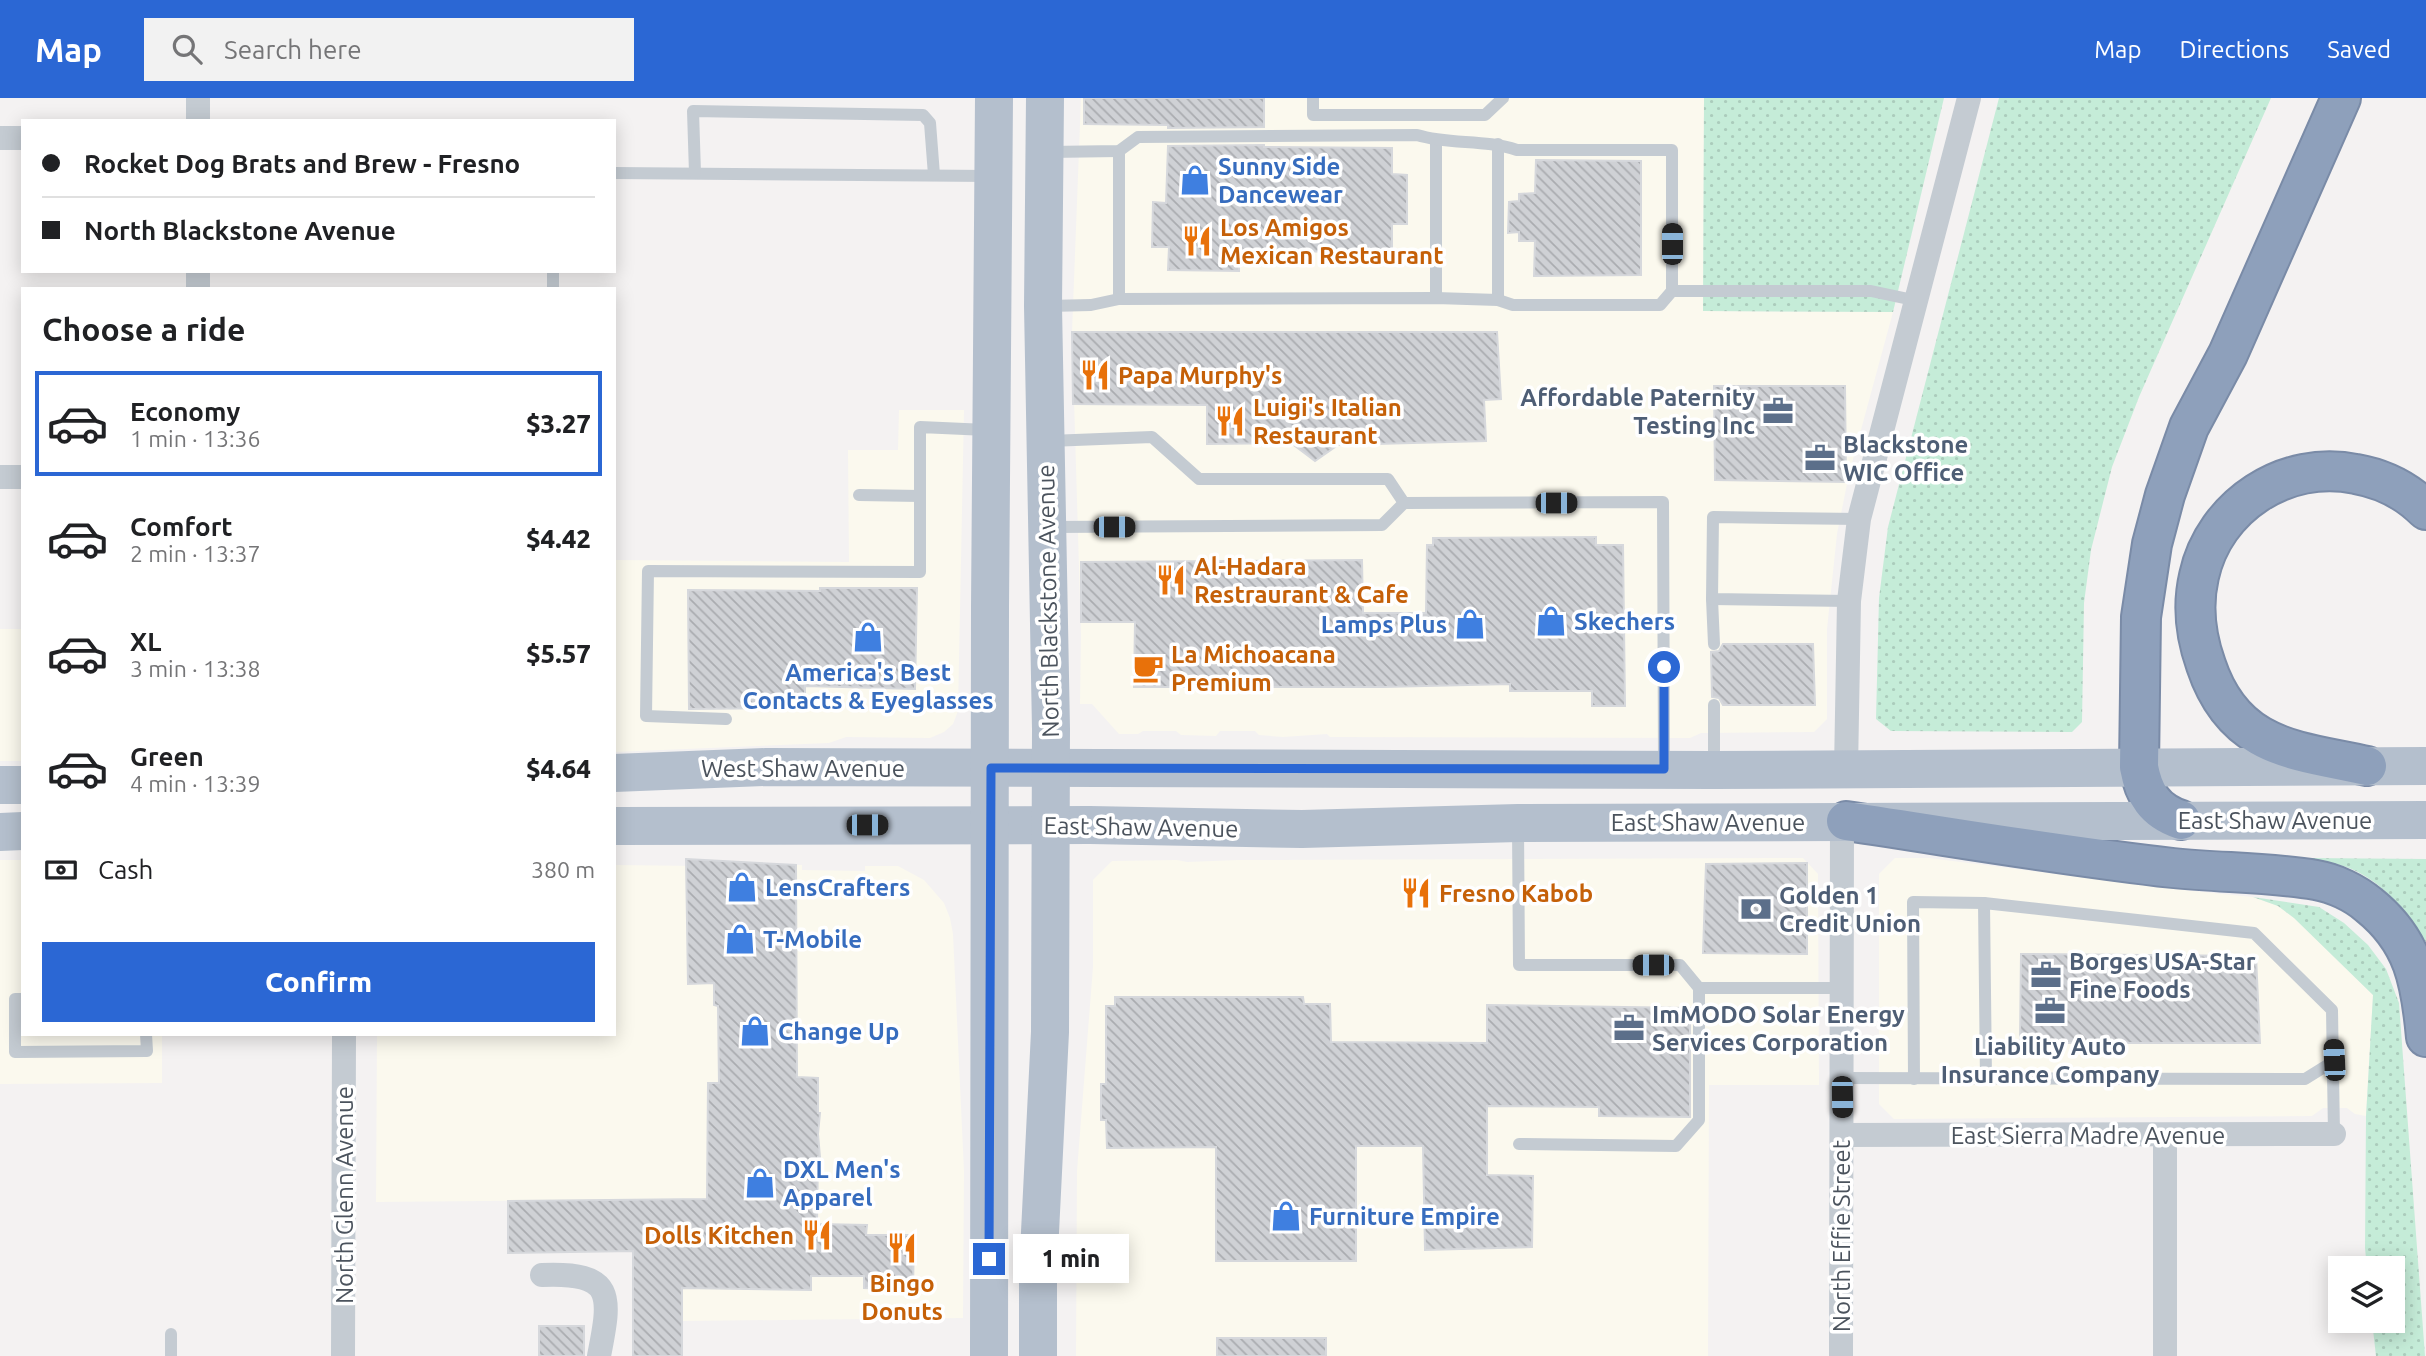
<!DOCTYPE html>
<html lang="en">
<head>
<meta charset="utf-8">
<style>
  body { margin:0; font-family:Ubuntu,sans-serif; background:#f2f2f2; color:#202124; height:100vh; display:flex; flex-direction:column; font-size:26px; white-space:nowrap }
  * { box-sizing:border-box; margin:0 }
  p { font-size:23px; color:#757577 }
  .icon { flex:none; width:38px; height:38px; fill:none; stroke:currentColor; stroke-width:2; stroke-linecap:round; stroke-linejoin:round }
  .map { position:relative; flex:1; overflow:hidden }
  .panel { position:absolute; left:21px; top:189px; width:595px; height:749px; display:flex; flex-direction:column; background:#fff; border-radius:0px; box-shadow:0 4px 18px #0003 }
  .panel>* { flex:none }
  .guide { position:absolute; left:21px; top:21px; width:595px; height:154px; border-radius:0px; box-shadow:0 4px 18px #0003; display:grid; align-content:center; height:154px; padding:0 21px; background:#fff }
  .buttons { position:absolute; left:2328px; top:1158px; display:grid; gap:14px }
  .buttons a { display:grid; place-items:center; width:77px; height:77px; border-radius:0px; background:#fff; box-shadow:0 4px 18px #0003; font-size:35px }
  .end { position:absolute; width:32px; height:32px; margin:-16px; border:9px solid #2b67d4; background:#fff; box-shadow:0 0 0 4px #fff }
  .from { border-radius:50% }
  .bubble { position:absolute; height:49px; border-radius:0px; background:#fff; box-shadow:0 4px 18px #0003; font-size:23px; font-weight:800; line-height:49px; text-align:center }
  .car { position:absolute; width:21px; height:42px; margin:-21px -10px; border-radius:9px; box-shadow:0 0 5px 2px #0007; background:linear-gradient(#222 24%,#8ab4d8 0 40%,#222 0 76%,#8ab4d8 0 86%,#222 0) }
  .guide b { display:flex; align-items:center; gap:24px; height:66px; font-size:26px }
  .guide b+b { border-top:2px solid #e0e0e0 }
  .guide i { width:18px; height:18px; background:#202124 }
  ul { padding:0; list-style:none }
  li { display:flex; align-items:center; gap:21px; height:105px; margin:0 14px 10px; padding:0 7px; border:4px solid transparent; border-radius:0px }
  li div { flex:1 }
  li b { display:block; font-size:26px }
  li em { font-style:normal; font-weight:800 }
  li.current { border-color:#2b67d4 }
  li>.icon { width:63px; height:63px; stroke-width:1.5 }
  h2 { padding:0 21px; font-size:32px; line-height:84px }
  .pay { display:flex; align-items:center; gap:18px; height:77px; padding:0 21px; font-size:26px }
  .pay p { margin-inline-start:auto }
  .action { display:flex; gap:14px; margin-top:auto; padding:14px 21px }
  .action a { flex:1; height:80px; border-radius:0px; background:#2b67d4; color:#fff; font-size:28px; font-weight:800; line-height:80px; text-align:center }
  header { display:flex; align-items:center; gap:42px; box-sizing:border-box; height:98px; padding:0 35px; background:#2b67d4; color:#fff }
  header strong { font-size:33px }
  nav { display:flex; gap:38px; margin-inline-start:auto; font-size:24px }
  .search { width:490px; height:63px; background:#f2f2f2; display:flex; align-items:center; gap:18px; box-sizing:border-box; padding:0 24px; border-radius:0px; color:#757577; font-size:26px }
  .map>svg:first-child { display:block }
</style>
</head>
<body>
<header>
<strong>Map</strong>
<div class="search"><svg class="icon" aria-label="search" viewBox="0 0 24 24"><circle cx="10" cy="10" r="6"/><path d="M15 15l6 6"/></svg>Search here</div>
<nav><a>Map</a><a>Directions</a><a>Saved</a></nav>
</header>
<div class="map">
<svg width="2426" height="1258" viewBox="0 0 2426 1258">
  <defs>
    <pattern id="grass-dots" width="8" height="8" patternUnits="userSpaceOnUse" patternTransform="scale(1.75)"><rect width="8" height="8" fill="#c5ecd8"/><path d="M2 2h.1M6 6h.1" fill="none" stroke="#abccbc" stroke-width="1.8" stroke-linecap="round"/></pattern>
    <pattern id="building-back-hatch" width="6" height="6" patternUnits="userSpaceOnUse" patternTransform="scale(1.75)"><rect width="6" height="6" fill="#cfd1d5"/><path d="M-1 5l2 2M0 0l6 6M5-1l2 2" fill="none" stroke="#aaacb0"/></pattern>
  </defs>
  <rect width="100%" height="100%" fill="#f4f2f2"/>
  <!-- commercial -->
  <g fill="#fbf9ee">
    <path d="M 1081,0 L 1704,0 L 1703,213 L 1893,214 L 1849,376 L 1837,436 L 1827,531 L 1827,621 L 1814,634 L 1701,635 L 1690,640 L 1330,639 L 1327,636 L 1283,639 L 1259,637 L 1255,633 L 1220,633 L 1216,638 L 1181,637 L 1176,633 L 1143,633 L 1138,636 L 1119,636 L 1092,606 L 1080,606 L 1081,537 L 1072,234 Z"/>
    <path d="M 899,312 L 964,312 L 958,613 L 953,626 L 944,634 L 930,640 L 846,639 L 829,645 L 614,654 L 614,462 L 849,464 L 848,352 L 898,352 Z"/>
    <rect x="0" y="531" width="23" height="132"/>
    <path d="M 1803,760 L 1818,776 L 1819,987 L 1709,987 L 1708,1258 L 1076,1258 L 1077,1073 L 1093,869 L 1093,782 L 1112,763 L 1177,762 L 1187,764 L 1238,762 Z"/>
    <path d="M 1895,760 L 1929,760 L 2182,792 L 2253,799 L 2278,808 L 2294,820 L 2373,897 L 2366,1018 L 2355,1016 L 2347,1010 L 2323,1010 L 2312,1018 L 1894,1021 L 1879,1006 L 1879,776 Z"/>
    <path d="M 0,762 L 23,762 L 23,936 L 162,936 L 162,985 L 0,986 Z"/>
    <path d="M 703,766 L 802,767 L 802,772 L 865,773 L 865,768 L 898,768 L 924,782 L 944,805 L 950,820 L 953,836 L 964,1073 L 963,1220 L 682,1223 L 682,1101 L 376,1104 L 377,936 L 614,936 L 614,767 L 701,768 Z"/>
  </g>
  <!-- grass -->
  <g fill="url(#grass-dots)">
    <path d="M 1704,0 L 1944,0 L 1893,214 L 1703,213 Z"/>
    <path d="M 1999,0 L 2271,0 L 2139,299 L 2112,369 L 2091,452 L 2084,505 L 2082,624 L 2072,634 L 1891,633 L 1876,621 L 1879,500 L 1888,429 Z"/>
    <path d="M 2307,760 L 2426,761 L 2426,844 C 2406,814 2384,784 2349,770 C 2336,765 2320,763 2307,760 Z"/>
    <path d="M 2253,799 L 2319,809 L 2344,825 L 2368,847 L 2386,871 L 2399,905 L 2425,1258 L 2376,1258 L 2372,1223 L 2392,1223 L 2392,1171 L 2367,1171 L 2365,1150 L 2366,1018 L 2373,897 L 2294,820 L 2278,808 Z"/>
  </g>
  <!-- building -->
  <g fill="url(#building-back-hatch)" stroke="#d6d8dc" stroke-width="2">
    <path d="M 1084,0 L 1264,0 L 1264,29 L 1168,30 L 1168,27 L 1084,26 Z"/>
    <path d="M 1264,47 L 1264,49 L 1392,50 L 1392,76 L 1407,77 L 1407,126 L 1392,126 L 1392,154 L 1239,153 L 1239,173 L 1168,172 L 1169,149 L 1152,149 L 1153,104 L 1166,105 L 1168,48 Z"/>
    <path d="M 1536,62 L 1641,63 L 1641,177 L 1534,178 L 1535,143 L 1519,143 L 1519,134 L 1508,135 L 1509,104 L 1519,103 L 1519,96 L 1535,95 Z"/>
    <path d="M 1072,234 L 1497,234 L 1501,301 L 1484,302 L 1486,343 L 1338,347 L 1315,363 L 1291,345 L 1207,346 L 1207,307 L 1073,306 Z"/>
    <path d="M 1714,288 L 1845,288 L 1846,384 L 1715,382 Z"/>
    <path d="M 1596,439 L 1596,447 L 1623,447 L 1625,608 L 1592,608 L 1592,593 L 1510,593 L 1510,586 L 1383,589 L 1134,589 L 1135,524 L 1081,524 L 1081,464 L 1362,462 L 1363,515 L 1426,515 L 1427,447 L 1433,447 L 1433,440 Z"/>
    <path d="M 820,490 L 917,490 L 915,591 L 805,588 L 805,610 L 689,611 L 688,492 L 820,493 Z"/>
    <path d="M 1723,546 L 1813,546 L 1815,607 L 1723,607 L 1719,600 L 1712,599 L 1711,554 L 1719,553 Z"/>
    <path d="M 686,761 L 796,767 L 797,979 L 818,980 L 818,1015 L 820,1015 L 818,1036 L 820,1059 L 818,1059 L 817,1126 L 867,1127 L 866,1137 L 914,1137 L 913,1192 L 864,1190 L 864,1178 L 811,1178 L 811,1192 L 682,1190 L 682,1258 L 633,1258 L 633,1153 L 508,1155 L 508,1103 L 707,1101 L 708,985 L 719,985 L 718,908 L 714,907 L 714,885 L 688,886 Z"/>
    <path d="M 1807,765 L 1807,856 L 1703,855 L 1706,766 Z"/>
    <path d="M 2021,856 L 2256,858 L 2260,945 L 2020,945 Z"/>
    <path d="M 1115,899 L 1303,899 L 1304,906 L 1330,906 L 1331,944 L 1487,945 L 1487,907 L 1690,910 L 1690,1019 L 1599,1018 L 1599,1009 L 1487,1008 L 1487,1077 L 1533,1078 L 1532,1149 L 1425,1152 L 1423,1048 L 1356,1048 L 1356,1163 L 1216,1163 L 1216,1049 L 1107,1050 L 1106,1022 L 1101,1022 L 1101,986 L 1106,986 L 1106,908 L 1115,908 Z"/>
    <rect x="539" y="1228" width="45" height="30"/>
    <rect x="1217" y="1240" width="109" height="18"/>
  </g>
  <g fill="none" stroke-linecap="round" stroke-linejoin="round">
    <!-- motorway casing -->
    <g stroke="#7a8ba7" stroke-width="42">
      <g id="motorway">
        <path d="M 2367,668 C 2333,660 2291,656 2260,638 C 2232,622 2216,597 2206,567 C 2196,539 2192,508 2199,478 C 2214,408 2286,361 2356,376 C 2384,381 2406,392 2426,412"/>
        <path d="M 2181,722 C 2154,713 2144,696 2139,669 L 2141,519 L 2152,446 L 2165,397 L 2189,329 L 2228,256 L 2341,0"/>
        <path d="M 1846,723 C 1955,739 2064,758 2173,770 C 2221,775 2269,774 2316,782 C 2334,785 2355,795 2369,807 C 2414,843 2421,884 2426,939"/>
      </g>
    </g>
    <!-- service -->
    <g stroke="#c4cbd2" stroke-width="12">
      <path d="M 1313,0 L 1313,17 L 1485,17 L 1503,0"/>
      <path d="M 614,75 L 990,78"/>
      <path d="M 695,75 L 693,13 L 923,17 L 930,25 L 934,77"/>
      <path d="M 553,173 L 553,191"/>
      <path d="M 1672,193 L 1871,193 L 1918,203"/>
      <path d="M 1436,200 L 1436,43"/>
      <path d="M 1119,201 L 1119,53"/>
      <path d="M 1498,202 L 1498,46"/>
      <path d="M 1048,208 L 1091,207 L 1119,201 L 1436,200 L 1498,202 L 1513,207 L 1660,207 L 1672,193 L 1672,52 L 1517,52 C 1484,41 1450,47 1417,37 L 1138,39 L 1119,53 L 1049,54"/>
      <path d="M 1049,343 L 1152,339 L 1199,381 L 1388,381 L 1404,405"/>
      <path d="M 859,397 L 920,398"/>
      <path d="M 1051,429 L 1382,427 L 1404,405 L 1663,404 L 1664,668"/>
      <path d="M 1712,501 L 1714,546"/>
      <path d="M 1849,503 L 1712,501 L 1713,419 L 1859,421"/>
      <path d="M 726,621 L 646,618 L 648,473 L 920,474 L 920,329 L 987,332"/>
      <path d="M 1714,666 L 1714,607"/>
      <path d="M 1518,729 L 1519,867 L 1680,867 L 1699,890 L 1842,890"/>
      <path d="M 1984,805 L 1986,981"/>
      <path d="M 23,901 L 15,901 L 15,954 L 147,953 L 146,936"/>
      <path d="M 1842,980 L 2305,981 L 2334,963"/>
      <path d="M 1914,981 L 1913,804 L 1984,805 L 2254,835 L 2332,912 L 2334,1036"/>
      <path d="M 1519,1046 L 1676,1048 L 1699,1022 L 1699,890"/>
      <path d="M 171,1258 L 171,1236"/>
    </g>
    <!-- minor -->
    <g stroke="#c4cbd2" stroke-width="24">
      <path d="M 198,0 L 198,23"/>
      <path d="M 0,40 L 23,40"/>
      <path d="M 198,191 L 198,173"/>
      <path d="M 0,379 L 23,379"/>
      <path d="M 1846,672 L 1849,503 L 1859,421 L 1969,0"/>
      <path d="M 1842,1037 L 2334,1036"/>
      <path d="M 2165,1037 L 2165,1258"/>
      <path d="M 542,1177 C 615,1174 611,1197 599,1258"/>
      <path d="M 343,1258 L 344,936"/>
      <path d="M 1841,1258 L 1842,723"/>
    </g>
    <!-- primary -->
    <g stroke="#b4bfcd" stroke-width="38">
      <path d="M 614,675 L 766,669 L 1714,672 L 2426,668"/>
      <path d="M 0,687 L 23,687"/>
      <path d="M 614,728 L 1090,727 L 1302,731 L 1518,725 L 2426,722"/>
      <path d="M 0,734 L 23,733"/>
      <path d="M 989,1258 L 990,509 L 994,0"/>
      <path d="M 1038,1258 L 1038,1174 L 1050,934 L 1051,631 L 1043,208 L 1045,0"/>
    </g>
    <!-- motorway -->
    <use href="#motorway" stroke="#8ea0bb" stroke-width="38"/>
  </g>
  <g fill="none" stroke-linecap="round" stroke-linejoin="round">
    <!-- route -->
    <path stroke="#2b67d4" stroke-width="9" d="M 989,1161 L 991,670 L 1664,671 L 1664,569"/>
  </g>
  <!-- icons -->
  <defs>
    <g id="shop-bare" transform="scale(2.415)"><path d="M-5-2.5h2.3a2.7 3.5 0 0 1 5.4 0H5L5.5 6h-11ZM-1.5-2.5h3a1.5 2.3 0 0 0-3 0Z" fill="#3f7fe0" stroke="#fff" stroke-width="2.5" paint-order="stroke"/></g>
    <g id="restaurant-bare" transform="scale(2.415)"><path d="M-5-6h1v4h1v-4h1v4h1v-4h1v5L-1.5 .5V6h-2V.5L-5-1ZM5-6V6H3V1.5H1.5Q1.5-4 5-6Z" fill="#e8710a" stroke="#fff" stroke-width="2.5" paint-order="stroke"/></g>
    <g id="office-bare" transform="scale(2.415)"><path d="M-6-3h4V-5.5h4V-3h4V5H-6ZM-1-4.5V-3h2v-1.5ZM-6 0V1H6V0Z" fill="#5c6f8a" stroke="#fff" stroke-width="2.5" paint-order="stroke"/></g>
    <g id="cafe-bare" transform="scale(2.415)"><path d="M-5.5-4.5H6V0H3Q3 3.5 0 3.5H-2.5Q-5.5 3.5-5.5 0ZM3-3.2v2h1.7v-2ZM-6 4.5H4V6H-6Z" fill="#e8710a" stroke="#fff" stroke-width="2.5" paint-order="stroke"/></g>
    <g id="bank-bare" transform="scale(2.415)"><path d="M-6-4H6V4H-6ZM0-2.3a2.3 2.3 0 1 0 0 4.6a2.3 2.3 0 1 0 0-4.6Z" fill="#5c6f8a" stroke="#fff" stroke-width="2.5" paint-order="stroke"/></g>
  </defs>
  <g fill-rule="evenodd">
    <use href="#shop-bare" x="1195" y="82"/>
    <use href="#restaurant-bare" x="1197" y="143"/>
    <use href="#restaurant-bare" x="1095" y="277"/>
    <use href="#office-bare" x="1778" y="313"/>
    <use href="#restaurant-bare" x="1230" y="323"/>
    <use href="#office-bare" x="1820" y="360"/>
    <use href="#restaurant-bare" x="1171" y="482"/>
    <use href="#shop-bare" x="1551" y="523"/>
    <use href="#shop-bare" x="1470" y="526"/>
    <use href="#shop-bare" x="868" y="539"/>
    <use href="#cafe-bare" x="1148" y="570"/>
    <use href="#shop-bare" x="742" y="789"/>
    <use href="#restaurant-bare" x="1416" y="795"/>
    <use href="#bank-bare" x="1756" y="811"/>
    <use href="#shop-bare" x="740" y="841"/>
    <use href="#office-bare" x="2046" y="877"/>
    <use href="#office-bare" x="2050" y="913"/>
    <use href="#office-bare" x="1629" y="930"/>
    <use href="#shop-bare" x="755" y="933"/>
    <use href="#shop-bare" x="760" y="1085"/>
    <use href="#shop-bare" x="1286" y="1118"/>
    <use href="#restaurant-bare" x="817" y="1137"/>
    <use href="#restaurant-bare" x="902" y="1150"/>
  </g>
  <g text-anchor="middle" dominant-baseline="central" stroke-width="7" stroke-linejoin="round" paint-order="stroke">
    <!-- shop labels -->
    <g font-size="24" font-weight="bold" fill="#366cbe" stroke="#fff" text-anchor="start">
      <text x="1218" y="68">Sunny Side<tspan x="1218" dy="28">Dancewear</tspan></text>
      <text x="1574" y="523">Skechers</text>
      <text x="1447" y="526" text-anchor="end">Lamps Plus</text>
      <text x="868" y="574" text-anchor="middle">America's Best<tspan x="868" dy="28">Contacts &amp; Eyeglasses</tspan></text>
      <text x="765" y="789">LensCrafters</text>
      <text x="763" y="841">T-Mobile</text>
      <text x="778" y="933">Change Up</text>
      <text x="783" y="1071">DXL Men's<tspan x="783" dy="28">Apparel</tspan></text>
      <text x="1309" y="1118">Furniture Empire</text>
    </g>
    <!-- food labels -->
    <g font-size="24" font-weight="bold" fill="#c56008" stroke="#fff" text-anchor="start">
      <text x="1220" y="129">Los Amigos<tspan x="1220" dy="28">Mexican Restaurant</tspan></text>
      <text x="1118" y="277">Papa Murphy's</text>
      <text x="1253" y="309">Luigi's Italian<tspan x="1253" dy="28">Restaurant</tspan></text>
      <text x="1194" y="468">Al-Hadara<tspan x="1194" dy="28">Restraurant &amp; Cafe</tspan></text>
      <text x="1171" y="556">La Michoacana<tspan x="1171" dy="28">Premium</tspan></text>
      <text x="1439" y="795">Fresno Kabob</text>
      <text x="794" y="1137" text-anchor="end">Dolls Kitchen</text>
      <text x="902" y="1185" text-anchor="middle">Bingo<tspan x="902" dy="28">Donuts</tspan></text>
    </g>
    <!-- service labels -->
    <g font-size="24" font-weight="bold" fill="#4e5e75" stroke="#fff" text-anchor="start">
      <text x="1755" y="299" text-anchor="end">Affordable Paternity<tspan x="1755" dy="28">Testing Inc</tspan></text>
      <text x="1843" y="346">Blackstone<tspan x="1843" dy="28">WIC Office</tspan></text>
      <text x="1779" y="797">Golden 1<tspan x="1779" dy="28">Credit Union</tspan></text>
      <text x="2069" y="863">Borges USA-Star<tspan x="2069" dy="28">Fine Foods</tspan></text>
      <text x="1652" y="916">ImMODO Solar Energy<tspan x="1652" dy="28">Services Corporation</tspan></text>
      <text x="2050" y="948" text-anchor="middle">Liability Auto<tspan x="2050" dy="28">Insurance Company</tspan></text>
    </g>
    <!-- street labels -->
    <g font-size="24" fill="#4b535d" stroke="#fff">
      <text transform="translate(1048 503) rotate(-91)">North Blackstone Avenue</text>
      <text x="803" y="670">West Shaw Avenue</text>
      <text x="2275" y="722">East Shaw Avenue</text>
      <text x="1708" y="724">East Shaw Avenue</text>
      <text transform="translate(1141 729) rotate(1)">East Shaw Avenue</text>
      <text x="2088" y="1037">East Sierra Madre Avenue</text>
      <text transform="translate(344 1097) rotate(-90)">North Glenn Avenue</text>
      <text transform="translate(1841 1138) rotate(-90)">North Effie Street</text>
    </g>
  </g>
</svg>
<div class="buttons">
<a><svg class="icon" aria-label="layers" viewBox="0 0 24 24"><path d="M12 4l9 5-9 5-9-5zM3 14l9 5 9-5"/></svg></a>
</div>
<i class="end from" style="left:1664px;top:569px"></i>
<i class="end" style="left:989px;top:1161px"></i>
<div class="bubble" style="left:1013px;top:1136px;width:116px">1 min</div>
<i class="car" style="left:1672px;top:146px;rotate:0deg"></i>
<i class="car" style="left:1556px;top:405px;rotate:90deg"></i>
<i class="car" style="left:1114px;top:429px;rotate:90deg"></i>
<i class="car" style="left:867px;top:727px;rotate:90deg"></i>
<i class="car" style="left:1653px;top:867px;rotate:270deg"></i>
<i class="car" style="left:2334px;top:962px;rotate:357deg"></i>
<i class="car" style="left:1842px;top:999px;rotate:179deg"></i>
<div class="guide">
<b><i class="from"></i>Rocket Dog Brats and Brew - Fresno</b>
<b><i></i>North Blackstone Avenue</b>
</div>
<section class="panel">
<h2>Choose a ride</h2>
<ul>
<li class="current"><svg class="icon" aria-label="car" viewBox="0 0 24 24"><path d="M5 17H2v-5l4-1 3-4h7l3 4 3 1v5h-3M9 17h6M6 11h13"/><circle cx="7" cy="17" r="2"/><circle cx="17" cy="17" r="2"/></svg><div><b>Economy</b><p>1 min · 13:36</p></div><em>$3.27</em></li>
<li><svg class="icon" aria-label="car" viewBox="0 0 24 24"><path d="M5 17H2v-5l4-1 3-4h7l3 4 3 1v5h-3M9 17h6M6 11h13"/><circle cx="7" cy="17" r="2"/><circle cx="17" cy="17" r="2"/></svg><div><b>Comfort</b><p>2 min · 13:37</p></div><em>$4.42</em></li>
<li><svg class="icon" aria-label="car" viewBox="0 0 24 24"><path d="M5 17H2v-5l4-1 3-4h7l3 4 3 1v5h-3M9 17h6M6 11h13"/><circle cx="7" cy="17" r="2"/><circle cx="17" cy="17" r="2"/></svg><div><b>XL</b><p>3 min · 13:38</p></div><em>$5.57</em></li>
<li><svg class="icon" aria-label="car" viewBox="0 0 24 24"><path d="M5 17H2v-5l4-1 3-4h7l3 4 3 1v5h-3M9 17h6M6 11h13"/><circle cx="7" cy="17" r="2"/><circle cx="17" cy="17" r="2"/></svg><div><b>Green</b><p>4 min · 13:39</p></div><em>$4.64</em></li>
</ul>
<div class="pay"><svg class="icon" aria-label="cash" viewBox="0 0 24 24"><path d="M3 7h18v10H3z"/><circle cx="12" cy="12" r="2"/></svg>Cash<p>380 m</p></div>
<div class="action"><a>Confirm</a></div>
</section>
</div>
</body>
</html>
